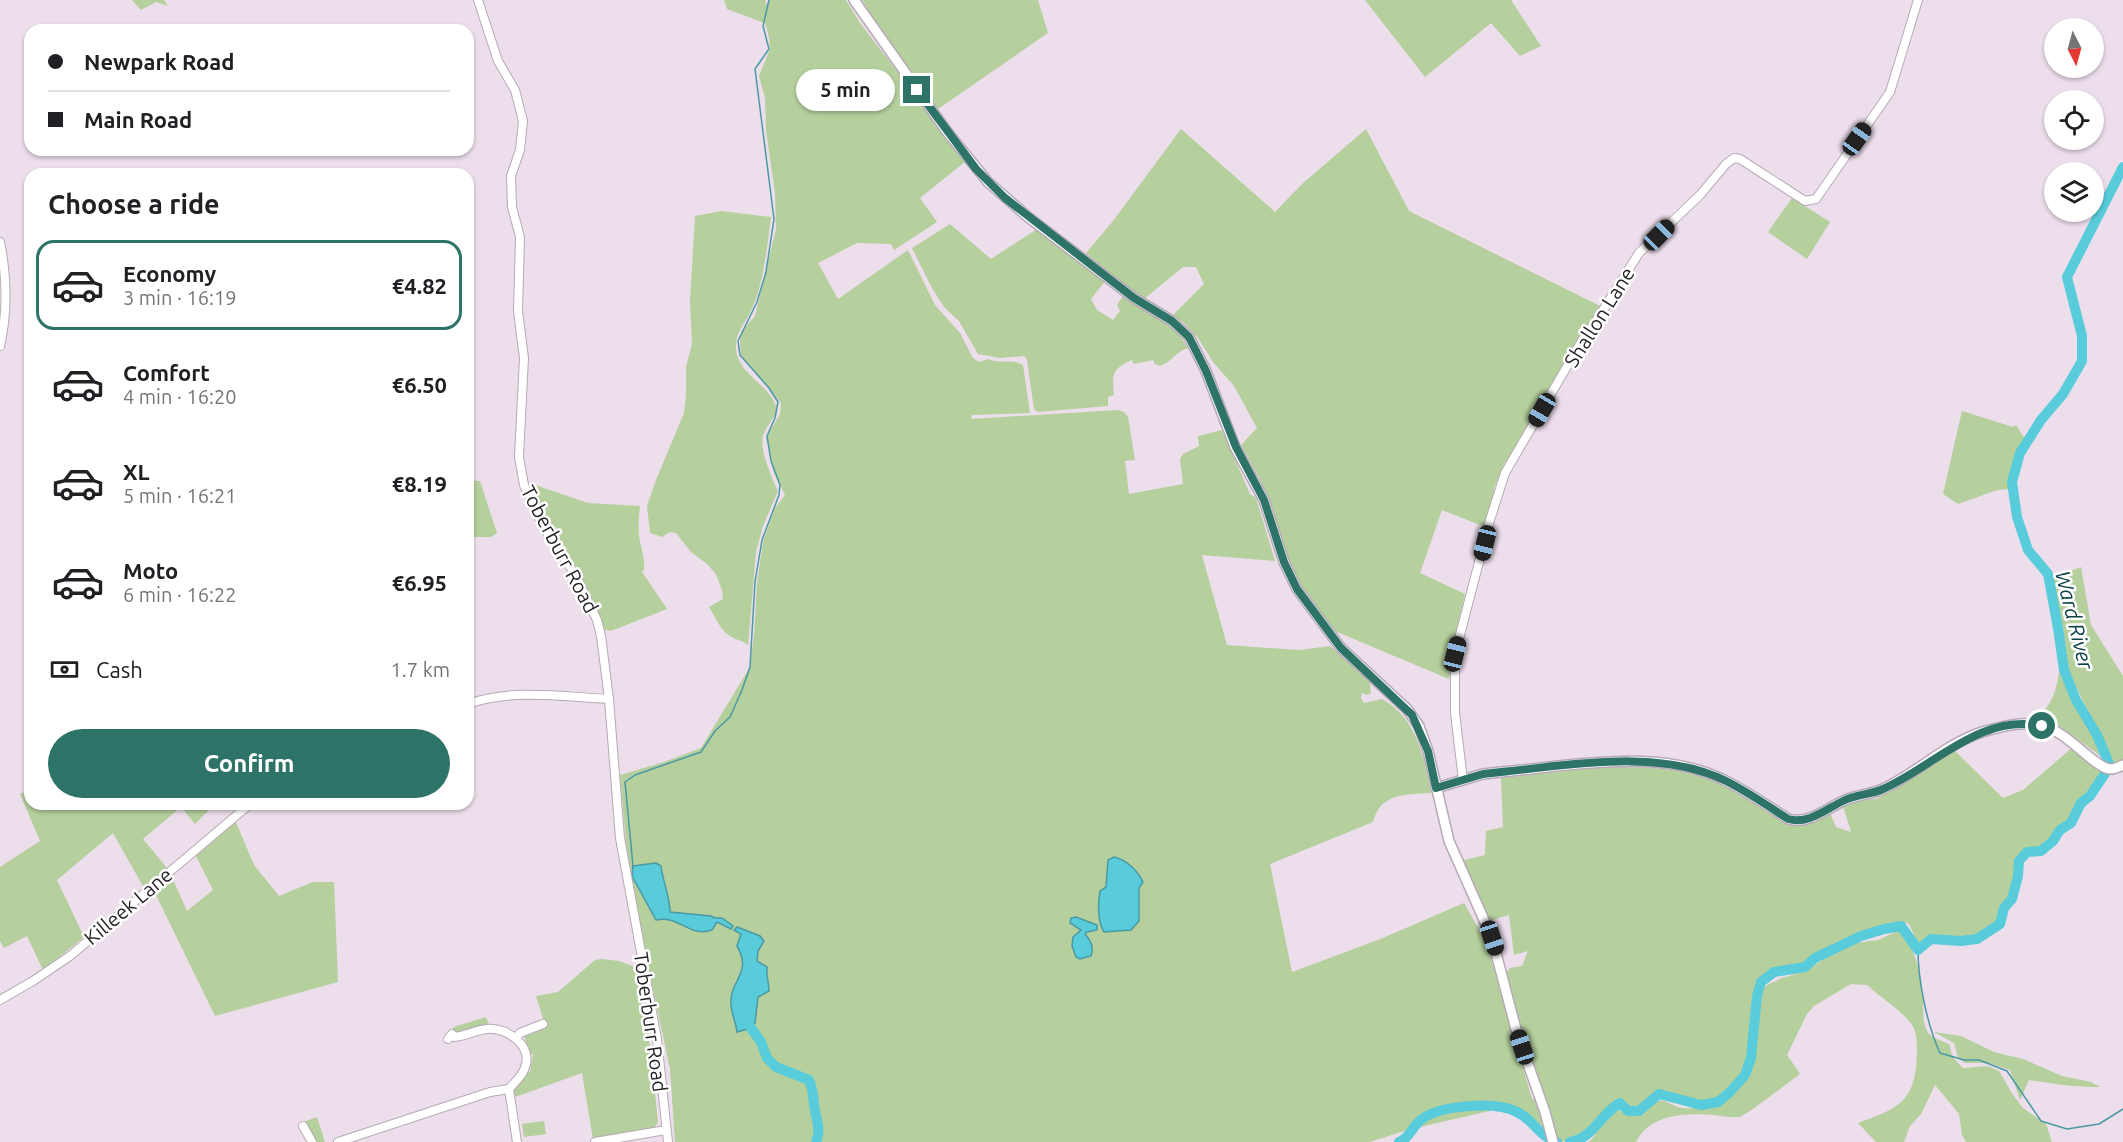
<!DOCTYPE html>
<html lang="en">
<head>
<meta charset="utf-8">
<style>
  body { margin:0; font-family:Ubuntu,sans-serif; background:#f2f2f2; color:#202124; height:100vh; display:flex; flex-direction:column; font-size:22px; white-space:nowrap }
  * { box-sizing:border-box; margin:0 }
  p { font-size:20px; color:#757577 }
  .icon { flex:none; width:33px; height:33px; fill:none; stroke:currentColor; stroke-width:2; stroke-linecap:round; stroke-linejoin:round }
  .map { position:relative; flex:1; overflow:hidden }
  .details { position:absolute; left:24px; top:168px; width:450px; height:642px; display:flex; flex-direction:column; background:#fff; border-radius:18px; box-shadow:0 2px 4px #0004 }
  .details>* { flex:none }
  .hud { position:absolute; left:24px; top:24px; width:450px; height:132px; border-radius:18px; box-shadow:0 2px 4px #0004; display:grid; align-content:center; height:132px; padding:0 24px; background:#fff }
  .needle { width:39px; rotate:174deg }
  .fabs { position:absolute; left:2044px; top:18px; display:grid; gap:12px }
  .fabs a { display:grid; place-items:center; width:60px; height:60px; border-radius:50%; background:#fff; box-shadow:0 2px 4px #0004; font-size:30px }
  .end { position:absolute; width:27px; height:27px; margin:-14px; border:8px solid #2d7368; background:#fff; box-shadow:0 0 0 3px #fff }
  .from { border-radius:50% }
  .bubble { position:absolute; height:42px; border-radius:21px; background:#fff; box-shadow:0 2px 4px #0004; font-size:20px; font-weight:700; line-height:42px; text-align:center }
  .car { position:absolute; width:18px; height:36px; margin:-18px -9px; border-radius:8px; box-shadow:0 0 4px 2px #0007; background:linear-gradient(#222 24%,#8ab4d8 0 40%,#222 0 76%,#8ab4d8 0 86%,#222 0) }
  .hud b { display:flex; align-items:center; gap:21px; height:57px; font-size:22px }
  .hud b+b { border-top:2px solid #e0e0e0 }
  .hud i { width:15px; height:15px; background:#202124 }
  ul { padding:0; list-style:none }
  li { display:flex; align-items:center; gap:18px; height:90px; margin:0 12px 9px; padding:0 12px; border:3px solid transparent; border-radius:18px }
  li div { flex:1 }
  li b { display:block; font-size:22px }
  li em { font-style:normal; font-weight:700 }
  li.selected { border-color:#2d7368 }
  li>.icon { width:54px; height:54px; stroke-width:1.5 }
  h2 { padding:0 24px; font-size:27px; line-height:72px }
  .pay { display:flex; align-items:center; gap:15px; height:66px; padding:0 24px; font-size:22px }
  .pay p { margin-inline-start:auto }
  .button { display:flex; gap:12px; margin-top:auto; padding:12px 24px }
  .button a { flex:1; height:69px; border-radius:36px; background:#2d7368; color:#fff; font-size:24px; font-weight:700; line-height:69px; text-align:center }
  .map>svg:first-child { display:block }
</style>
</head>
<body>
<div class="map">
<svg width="2123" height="1142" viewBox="0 0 2123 1142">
  <rect width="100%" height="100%" fill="#ecdeeb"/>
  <!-- green -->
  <g fill="#b5cf9d">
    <path d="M 132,0 L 164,0 L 168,6 L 156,2 L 141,10 Z"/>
    <path d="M 724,0 L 766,0 L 765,3 L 768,4 L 770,0 L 846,0 L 860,23 L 966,161 L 920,198 L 937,222 L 894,250 L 891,244 L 857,243 L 818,263 L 838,299 L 908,250 L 935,305 L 960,333 L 973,358 L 979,362 L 989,359 C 1000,365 1012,358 1023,365 L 1030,413 L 972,415 L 971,419 L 1118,410 L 1124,412 L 1128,417 L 1135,460 L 1125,461 L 1129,494 L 1183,484 L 1180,459 L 1183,454 L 1199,446 L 1198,436 L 1222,430 L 1250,494 L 1256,498 L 1275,561 L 1202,555 L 1227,645 L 1299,650 L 1330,646 L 1370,683 L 1371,693 L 1367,695 L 1362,693 L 1361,698 L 1364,703 L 1382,699 C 1417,718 1424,758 1431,793 C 1405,795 1381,792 1373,822 L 1270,864 L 1292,972 L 1378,940 L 1464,903 L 1486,942 L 1532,1099 L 1536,1098 L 1549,1140 L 1545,1140 C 1533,1120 1525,1112 1502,1108 L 1407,1130 L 1370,1142 L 675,1142 L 670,1069 L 629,876 L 620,775 L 664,762 L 701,748 L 750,667 L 754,635 L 757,584 L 763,541 L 775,508 L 785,495 L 774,473 L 766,438 L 780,414 L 781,403 L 741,355 L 740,341 L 741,332 L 755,316 L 776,229 L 775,193 L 766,130 L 765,98 L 759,76 L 770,49 L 769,37 L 765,23 L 727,9 Z"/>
    <path d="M 862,0 L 1038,0 L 1048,33 L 938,109 L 884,36 Z"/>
    <path d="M 1365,0 L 1511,0 L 1541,46 L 1520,56 L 1491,23 L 1425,77 Z"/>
    <path d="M 1181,129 L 1275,212 L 1302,184 L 1366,129 L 1409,211 L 1602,307 L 1521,441 L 1504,464 L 1494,488 L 1494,501 L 1485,527 L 1442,510 L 1420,573 L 1465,594 L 1453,645 L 1449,679 L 1330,629 L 1298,584 L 1281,543 L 1273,508 L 1260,479 L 1241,445 L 1257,428 L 1234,386 L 1213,362 L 1198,338 L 1183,322 L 1172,316 L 1204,284 L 1196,267 L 1183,267 L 1143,300 L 1086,253 L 1113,221 Z"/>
    <path d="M 1792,198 L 1830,222 L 1807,259 L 1768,232 Z"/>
    <path d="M 722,211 L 771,217 C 768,241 763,287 752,308 C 745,325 732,334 737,355 C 743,377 774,388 777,411 C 773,419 766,427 763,436 C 759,449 772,478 778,491 L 763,526 L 756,552 L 748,645 C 742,640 736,640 730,636 C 720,630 715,616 709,607 L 723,599 L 722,590 L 716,574 L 707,564 L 691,552 L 676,533 L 670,532 L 662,537 L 650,533 L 647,506 L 656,480 L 684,413 L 686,395 L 686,367 L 692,344 L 690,301 L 695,216 Z"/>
    <path d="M 950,224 L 991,259 L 1037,229 L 1106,280 L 1091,299 L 1097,310 L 1113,320 L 1120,311 L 1117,305 L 1124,295 L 1177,332 L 1188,348 C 1176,351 1171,363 1160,366 L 1155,364 L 1153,360 L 1134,364 L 1132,360 C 1112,368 1112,375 1114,395 L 1108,397 L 1108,406 L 1038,412 L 1034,409 L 1027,360 L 1024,356 L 1000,358 L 978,354 L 959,321 L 944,307 L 932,288 L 912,248 Z"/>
    <path d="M 1962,411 L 2013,427 L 2016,425 L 2025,439 L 2016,455 L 2009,489 L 1997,490 L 1958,504 L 1943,494 Z"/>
    <path d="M 468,480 L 480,481 L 497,533 L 491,537 L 468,537 Z"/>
    <path d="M 526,482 L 588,503 L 640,506 C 639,516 638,525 639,536 C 641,548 645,558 644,570 L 642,572 L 667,609 L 616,629 L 610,631 L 604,629 C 588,577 549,532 526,482 Z"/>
    <path d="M 2081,567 L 2091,625 L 2123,676 L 2123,762 L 2112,766 L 2100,735 L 2069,673 L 2063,629 L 2052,577 Z"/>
    <path d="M 2059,671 L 2096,737 L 2106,760 L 2055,723 L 2037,717 C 2052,707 2057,688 2059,671 Z"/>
    <path d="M 2073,747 L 2097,770 L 2104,774 L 2093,789 L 2080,801 L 2070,822 L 2060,829 L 2051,845 L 2046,850 L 2030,850 C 2008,869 2020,885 2011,904 C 2006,914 2000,917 1996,929 C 1986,937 1974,943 1961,944 C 1944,946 1935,940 1919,948 L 1912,930 L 1908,923 C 1897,924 1892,930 1883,934 C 1876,937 1868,936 1860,937 C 1849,940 1836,944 1826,950 C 1818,955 1814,964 1805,967 C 1788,973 1766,969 1756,987 C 1751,995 1752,1005 1752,1014 C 1752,1041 1751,1066 1732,1087 C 1726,1092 1722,1099 1714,1101 C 1696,1106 1682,1094 1665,1095 C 1641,1097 1651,1115 1619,1106 C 1607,1112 1595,1122 1591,1135 C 1581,1141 1568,1142 1557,1141 L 1552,1116 L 1516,1016 L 1506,973 L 1510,968 L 1522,966 L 1528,951 L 1514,955 L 1509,915 L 1489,921 L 1461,861 L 1485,855 L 1486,831 L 1503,827 L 1501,778 C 1568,772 1645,756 1710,780 C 1738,791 1763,811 1789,826 C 1805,827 1816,820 1830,813 L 1836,827 L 1851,832 L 1843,806 L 1862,800 L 1877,799 L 1955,751 L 2003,798 L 2023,790 Z"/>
    <path d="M 30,789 L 30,804 L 215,804 L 195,824 L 181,807 L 143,839 L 167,868 L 144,888 L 113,833 L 57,880 L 84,937 L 43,970 L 27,936 L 4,948 L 0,941 L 0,867 L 40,841 L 20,794 Z"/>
    <path d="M 235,820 L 254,865 L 279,896 L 313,882 L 334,882 L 338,982 L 215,1016 L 153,889 L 171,875 L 187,911 L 213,890 L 195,854 Z"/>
    <path d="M 1900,930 C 1915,948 1921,974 1923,997 C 1924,1009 1921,1023 1929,1034 C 1935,1040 1943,1040 1950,1045 C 1950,1055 1956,1061 1963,1068 L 1988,1066 L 1999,1071 L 2013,1095 L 2023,1108 L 2046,1124 L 2052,1142 L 1966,1142 L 1962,1135 L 1959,1114 L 1935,1085 L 1921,1114 L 1910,1126 L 1904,1142 L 1876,1142 L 1858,1123 C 1901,1108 1916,1100 1917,1052 C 1917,1042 1917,1029 1909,1021 C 1898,1008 1880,997 1867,985 L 1851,984 L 1814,1006 L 1807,1014 L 1787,1055 L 1800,1074 C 1790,1081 1746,1116 1739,1117 C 1732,1118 1722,1116 1715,1115 C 1688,1113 1650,1113 1636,1142 L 1588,1142 C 1596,1137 1595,1133 1599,1126 C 1601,1122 1609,1116 1612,1111 L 1619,1110 L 1625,1114 C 1638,1115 1648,1112 1655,1101 C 1667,1098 1672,1107 1683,1108 C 1694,1109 1707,1107 1718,1104 L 1720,1106 L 1746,1078 L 1754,1062 L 1760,992 L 1767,985 L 1782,978 L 1806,971 L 1836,951 L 1856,943 L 1878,940 Z"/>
    <path d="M 602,959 L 619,961 L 635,967 L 651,1052 L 658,1122 L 654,1129 L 593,1139 L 582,1073 L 515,1097 L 513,1090 L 526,1072 L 530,1072 L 533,1054 L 529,1054 L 524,1035 L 546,1028 L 536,996 L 558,992 L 595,960 Z"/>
    <path d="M 486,1017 L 489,1025 L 495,1025 L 495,1027 L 458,1035 L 452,1030 L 454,1027 Z"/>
    <path d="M 1934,1032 L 1961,1036 L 1994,1052 L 2023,1059 L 2062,1076 L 2091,1082 L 2100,1087 C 2076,1087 2053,1084 2029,1080 L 2020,1100 L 2010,1070 L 1989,1063 L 1965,1063 L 1958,1058 L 1954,1043 Z"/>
    <path d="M 317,1117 L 325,1142 L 315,1142 L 303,1122 Z"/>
    <path d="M 544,1121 L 546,1134 L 524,1137 L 522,1124 Z"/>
  </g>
  <!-- water -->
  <g fill="#58ccda" stroke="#4a99a4" stroke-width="1.5">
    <path d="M 1114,857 C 1127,860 1138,871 1143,882 L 1139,888 L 1139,921 L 1131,930 L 1104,932 C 1097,920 1098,904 1100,891 L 1106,887 L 1108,860 Z"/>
    <path d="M 656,863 L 661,866 C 663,883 670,896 670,912 L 711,916 L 715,918 L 722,918 L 733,926 L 731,929 L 717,922 L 712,930 C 689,938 680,915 656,920 L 632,876 L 633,866 Z"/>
    <path d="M 1076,917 L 1097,925 L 1097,930 L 1087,932 L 1085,934 C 1091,941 1094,947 1091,956 L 1080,959 L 1076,957 L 1072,946 L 1073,937 L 1081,930 L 1070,923 L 1071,918 Z"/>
    <path d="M 737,927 L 760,936 L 764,941 L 758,951 L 757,961 L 767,967 C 766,976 769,982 769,991 L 758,997 L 755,1023 L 751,1028 L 737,1032 C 736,1023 731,1012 731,1004 C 729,981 753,973 737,946 L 741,934 L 734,930 Z"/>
  </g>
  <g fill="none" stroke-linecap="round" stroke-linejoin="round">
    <!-- stream -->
    <g stroke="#4a99a4" stroke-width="1.5">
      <path d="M 633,866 L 625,782 L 635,775 L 701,752 L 715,731 L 730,717 L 742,690 L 750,667 L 755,582 L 762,540 L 779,495 L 780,485 L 771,461 L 767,436 L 775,418 L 778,402 L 769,388 L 740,355 L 738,341 L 757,302 L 766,272 L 774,219 L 755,69 L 769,49 L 763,26 L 769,0"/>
      <path d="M 1918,950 C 1918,980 1927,1025 1940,1053 L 1964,1060 L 1979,1060 L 2007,1071 L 2041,1121 L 2067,1129 L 2099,1124 L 2123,1109"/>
    </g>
    <!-- river -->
    <g stroke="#58ccda" stroke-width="10">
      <path d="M 751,1028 L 761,1042 L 767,1058 L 776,1067 L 809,1080 C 813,1089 813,1095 814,1104 C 815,1118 822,1128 816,1142"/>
      <path d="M 1399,1142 C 1410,1138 1413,1125 1422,1119 C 1441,1105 1496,1101 1517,1112 C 1535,1121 1537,1135 1557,1142"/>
      <path d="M 1570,1142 C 1594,1138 1600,1114 1620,1103 L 1628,1111 L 1639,1111 L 1659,1094 L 1701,1105 L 1718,1102 L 1729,1093 L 1745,1075 L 1751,1058 L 1757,996 L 1761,982 L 1774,972 L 1805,967 L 1815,958 L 1861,936 L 1884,929 L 1901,926 L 1918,950 L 1931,939 L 1961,941 L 1977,939 L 2000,924 L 2004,908 L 2012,899 L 2018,876 L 2019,861 L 2027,852 L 2041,851 L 2053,841 L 2060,830 L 2071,823 L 2081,803 L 2090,796 L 2110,766 L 2097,735 L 2076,700 L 2064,670 L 2058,628 L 2048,574 L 2028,550 L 2017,517 L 2012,482 L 2020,453 L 2041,420 L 2063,394 L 2082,361 L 2082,336 L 2067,277 L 2123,167"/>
    </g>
    <!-- minor casing -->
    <g stroke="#b7aab6" stroke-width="10">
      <g id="minor">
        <path d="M 478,0 L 498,61 L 515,90 L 523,121 L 520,150 L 511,176 L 512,207 L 520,237 L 518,311 L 524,358 L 519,457 L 524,485 L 545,530 L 575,574 L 597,620 L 601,636 L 609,699 L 620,838 L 657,1039 L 668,1142"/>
        <path d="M 0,242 C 7,277 8,311 0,346"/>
        <path d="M 468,704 C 512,688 564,697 609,699"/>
        <path d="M 1463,780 L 1455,713 L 1455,654 L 1490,520 L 1505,473 L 1583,339 L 1598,318 L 1639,253 L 1700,195 L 1726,164 L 1734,158 L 1740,159 L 1805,201 L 1816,199 L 1890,92 L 1918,0"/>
        <path d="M 0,1000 L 33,981 L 70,956 L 250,804"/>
        <path d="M 516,1038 L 520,1033 L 543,1024"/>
        <path d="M 448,1039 L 452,1034 L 454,1037 C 466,1036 476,1030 487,1029 C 508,1027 535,1047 524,1070 C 521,1077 514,1083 509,1089"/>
        <path d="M 303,1126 L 312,1142"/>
        <path d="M 338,1142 L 490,1092 L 509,1089 L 517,1142"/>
        <path d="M 595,1142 L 666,1130"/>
      </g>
    </g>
    <!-- major casing -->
    <g stroke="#b7aab6" stroke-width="12">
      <g id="major">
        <path d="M 854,0 L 948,133 L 988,182 L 1028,217 L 1134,298 L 1172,321 L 1189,337 L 1206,371 L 1235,447 L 1264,500 L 1284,562 L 1297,589 L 1341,648 L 1407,709 L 1419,726 L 1428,751 L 1449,841 L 1492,938 L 1517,1033 L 1545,1112 L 1553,1142"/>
        <path d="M 1436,788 L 1483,774 L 1501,772 C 1571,766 1660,747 1726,781 C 1748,792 1768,806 1788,819 C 1808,825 1826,809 1843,801 C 1857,794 1873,795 1887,787 C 1919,771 1948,743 1982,732 C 2003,726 2025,720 2046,727 C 2068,733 2095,768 2110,769 C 2115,769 2119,767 2123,765"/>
      </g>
    </g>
    <!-- minor -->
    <use href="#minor" stroke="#fff" stroke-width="8"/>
    <!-- major -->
    <use href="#major" stroke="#fff" stroke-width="9"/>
  </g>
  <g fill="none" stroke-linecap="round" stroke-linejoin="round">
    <!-- route -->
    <path stroke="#2d7368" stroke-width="8" d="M 917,90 L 976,169 L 1005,198 L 1134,298 L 1172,321 L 1189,337 L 1206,371 L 1236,447 L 1264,500 L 1284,562 L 1297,589 L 1341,648 L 1412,715 L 1428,751 L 1436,788 L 1483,774 L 1501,772 C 1571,765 1660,748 1726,781 C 1748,792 1768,806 1788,819 C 1808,825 1826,809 1843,801 C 1856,794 1870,795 1883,789 C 1935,766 1980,713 2042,726"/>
  </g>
  <g text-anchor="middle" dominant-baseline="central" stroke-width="5" stroke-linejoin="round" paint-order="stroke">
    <!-- street labels -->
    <g font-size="20" fill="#282227" stroke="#fff">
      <text transform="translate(1599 317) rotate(-58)">Shallon Lane</text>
      <text transform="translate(560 549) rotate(62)">Toberburr Road</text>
      <text transform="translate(128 906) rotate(-40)">Killeek Lane</text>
      <text transform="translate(651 1022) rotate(82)">Toberburr Road</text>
    </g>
    <!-- water labels -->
    <g font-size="21" font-style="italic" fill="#0b4147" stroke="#fff">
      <text transform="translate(2075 620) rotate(76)">Ward River</text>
    </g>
  </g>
</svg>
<div class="fabs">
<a><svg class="needle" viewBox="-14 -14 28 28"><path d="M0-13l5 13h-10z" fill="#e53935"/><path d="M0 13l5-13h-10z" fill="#757577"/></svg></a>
<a><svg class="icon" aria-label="locate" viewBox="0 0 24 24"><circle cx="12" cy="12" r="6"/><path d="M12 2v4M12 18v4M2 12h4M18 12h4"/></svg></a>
<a><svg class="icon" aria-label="layers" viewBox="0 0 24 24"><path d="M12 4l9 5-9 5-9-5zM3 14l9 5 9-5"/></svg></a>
</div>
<i class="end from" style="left:2042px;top:726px"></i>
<i class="end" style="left:917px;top:90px"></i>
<div class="bubble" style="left:796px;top:69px;width:99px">5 min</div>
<i class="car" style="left:1857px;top:139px;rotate:35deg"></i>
<i class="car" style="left:1659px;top:235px;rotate:45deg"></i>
<i class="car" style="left:1542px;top:410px;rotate:210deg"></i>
<i class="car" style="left:1485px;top:543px;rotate:194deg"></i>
<i class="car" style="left:1455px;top:654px;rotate:14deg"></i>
<i class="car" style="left:1492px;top:938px;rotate:162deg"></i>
<i class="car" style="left:1522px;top:1047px;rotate:342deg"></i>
<div class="hud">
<b><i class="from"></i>Newpark Road</b>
<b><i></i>Main Road</b>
</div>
<section class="details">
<h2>Choose a ride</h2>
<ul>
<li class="selected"><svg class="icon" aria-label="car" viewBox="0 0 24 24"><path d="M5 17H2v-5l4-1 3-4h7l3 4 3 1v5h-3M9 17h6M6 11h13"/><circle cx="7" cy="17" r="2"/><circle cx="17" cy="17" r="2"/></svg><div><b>Economy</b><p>3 min · 16:19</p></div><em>€4.82</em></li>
<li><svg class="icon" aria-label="car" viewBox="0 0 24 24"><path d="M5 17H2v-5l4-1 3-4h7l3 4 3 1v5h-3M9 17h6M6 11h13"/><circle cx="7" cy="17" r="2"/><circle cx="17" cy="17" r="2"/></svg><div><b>Comfort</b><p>4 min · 16:20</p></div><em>€6.50</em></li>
<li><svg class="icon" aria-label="car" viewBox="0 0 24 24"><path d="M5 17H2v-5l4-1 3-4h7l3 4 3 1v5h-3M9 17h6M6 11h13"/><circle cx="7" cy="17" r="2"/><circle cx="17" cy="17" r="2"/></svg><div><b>XL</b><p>5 min · 16:21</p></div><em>€8.19</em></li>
<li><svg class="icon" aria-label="car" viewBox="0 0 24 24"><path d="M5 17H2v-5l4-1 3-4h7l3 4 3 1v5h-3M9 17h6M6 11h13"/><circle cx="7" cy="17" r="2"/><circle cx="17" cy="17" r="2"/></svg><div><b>Moto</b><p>6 min · 16:22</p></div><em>€6.95</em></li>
</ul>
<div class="pay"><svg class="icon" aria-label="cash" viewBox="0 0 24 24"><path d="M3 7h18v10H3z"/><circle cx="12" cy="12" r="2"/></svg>Cash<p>1.7 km</p></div>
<div class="button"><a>Confirm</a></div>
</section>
</div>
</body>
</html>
